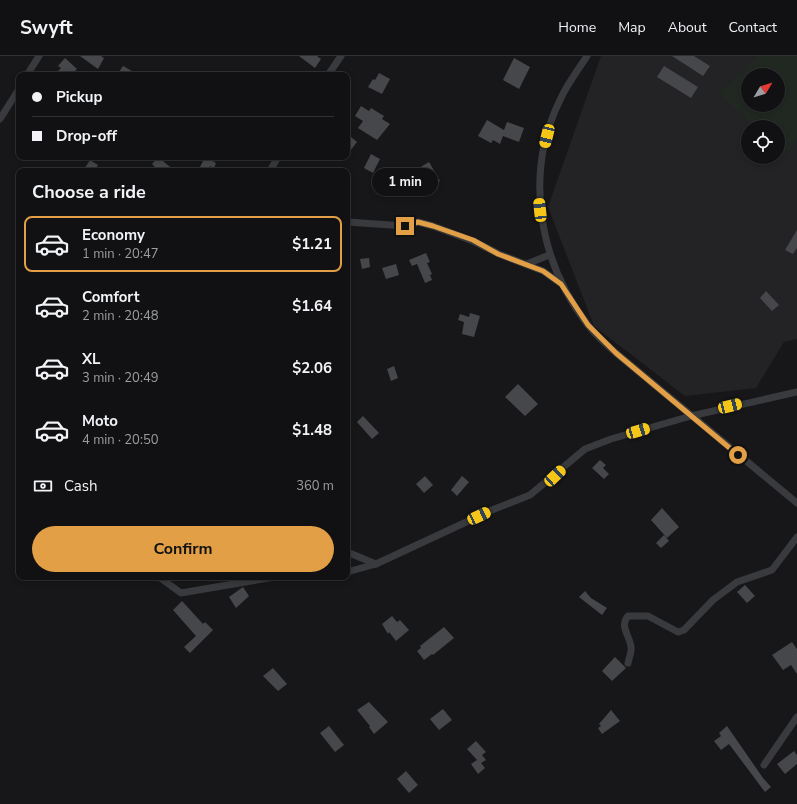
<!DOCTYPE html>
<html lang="en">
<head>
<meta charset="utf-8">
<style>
  body { margin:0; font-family:"Nunito Sans",sans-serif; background:#1e1f21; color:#f1f3f6; height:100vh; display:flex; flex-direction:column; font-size:15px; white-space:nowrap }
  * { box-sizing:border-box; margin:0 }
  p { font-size:13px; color:#9c9da0 }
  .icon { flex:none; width:22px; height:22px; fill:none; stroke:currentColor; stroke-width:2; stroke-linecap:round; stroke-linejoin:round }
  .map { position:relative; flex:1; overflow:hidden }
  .details { position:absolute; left:16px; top:112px; width:334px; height:412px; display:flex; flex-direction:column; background:#111113; border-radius:8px; box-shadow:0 2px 6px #0003,0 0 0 1px #303133 }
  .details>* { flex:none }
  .top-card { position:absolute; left:16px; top:16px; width:334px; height:88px; border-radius:8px; box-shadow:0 2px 6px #0003,0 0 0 1px #303133; display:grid; align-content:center; height:88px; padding:0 16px; background:#111113 }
  .needle { width:26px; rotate:52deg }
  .buttons { position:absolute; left:741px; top:12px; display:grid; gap:8px }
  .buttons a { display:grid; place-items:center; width:44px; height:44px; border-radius:50%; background:#111113; box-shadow:0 2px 6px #0003,0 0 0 1px #303133; font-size:20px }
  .end { position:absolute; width:18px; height:18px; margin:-9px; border:5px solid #e39f45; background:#111; box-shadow:0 0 0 2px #111 }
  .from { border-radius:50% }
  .bubble { position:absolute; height:28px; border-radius:14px; background:#111113; box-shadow:0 2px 6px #0003,0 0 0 1px #303133; font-size:13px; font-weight:700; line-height:28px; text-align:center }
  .car { position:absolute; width:12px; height:24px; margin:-12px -6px; border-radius:5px; box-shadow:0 0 3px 1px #0007; background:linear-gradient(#f5c518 24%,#345 0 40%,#f5c518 0 76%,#345 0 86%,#f5c518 0) }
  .top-card b { display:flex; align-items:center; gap:14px; height:38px; font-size:15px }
  .top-card b+b { border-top:1px solid #303133 }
  .top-card i { width:10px; height:10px; background:#f1f3f6 }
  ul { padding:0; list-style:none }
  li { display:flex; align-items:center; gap:12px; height:56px; margin:0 8px 6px; padding:0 8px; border:2px solid transparent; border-radius:8px }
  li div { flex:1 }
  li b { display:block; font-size:15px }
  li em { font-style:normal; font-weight:700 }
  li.current { border-color:#e39f45 }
  li>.icon { width:36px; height:36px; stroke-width:1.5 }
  h2 { padding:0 16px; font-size:18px; line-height:48px }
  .pay { display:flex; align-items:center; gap:10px; height:44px; padding:0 16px; font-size:15px }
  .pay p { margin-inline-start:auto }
  .cta { display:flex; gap:8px; margin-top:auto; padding:8px 16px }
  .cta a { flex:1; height:46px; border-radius:24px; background:#e39f45; color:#111; font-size:16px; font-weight:700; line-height:46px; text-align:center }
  header { display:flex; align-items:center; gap:24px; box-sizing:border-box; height:56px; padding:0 20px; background:#111113; border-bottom:1px solid #303133 }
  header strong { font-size:19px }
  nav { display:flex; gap:22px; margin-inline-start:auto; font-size:14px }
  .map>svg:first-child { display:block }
</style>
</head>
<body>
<header>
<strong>Swyft</strong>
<nav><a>Home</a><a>Map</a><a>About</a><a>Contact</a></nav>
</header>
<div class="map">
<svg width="797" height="748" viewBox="0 0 797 748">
  <rect width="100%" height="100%" fill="#171719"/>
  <!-- built -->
  <path fill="#232326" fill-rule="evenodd" d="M 601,0 L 797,0 L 797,283 L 784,286 L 756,332 L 685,340 L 594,270 L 548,151 ZM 748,19 L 778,19 L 778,49 L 748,49 ZM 748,71 L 778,71 L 778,101 L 748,101 Z"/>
  <!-- green -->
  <path fill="#212822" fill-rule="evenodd" d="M 758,0 L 797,0 L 797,84 L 784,98 L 778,93 L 778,71 L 755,71 L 719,37 ZM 748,19 L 778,19 L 778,49 L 748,49 Z"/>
  <!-- building -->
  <g fill="#46474b">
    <path d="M 80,0 L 101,0 L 104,2 L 98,13 Z"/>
    <path d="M 299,0 L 317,0 L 321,3 L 315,12 Z"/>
    <path d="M 672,0 L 694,0 L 710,10 L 703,20 Z"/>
    <path d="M 65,2 L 77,13 L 71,19 L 54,19 L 61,12 L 58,10 Z"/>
    <path d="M 514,2 L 530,11 L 519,33 L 503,24 Z"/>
    <path d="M 123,10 L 139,19 L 117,19 Z"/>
    <path d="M 664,10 L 698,31 L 691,42 L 657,21 Z"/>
    <path d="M 379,17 L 390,23 L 382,38 L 368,31 L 373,23 L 375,24 Z"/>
    <path d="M 361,50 L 369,55 L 371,52 L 384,60 L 382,63 L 390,68 L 377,84 L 358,72 L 363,65 L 355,60 Z"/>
    <path d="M 487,64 L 504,74 L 507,66 L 524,72 L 519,86 L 503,80 L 500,88 L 493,84 L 491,87 L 478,80 Z"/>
    <path d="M 351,81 L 357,86 L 347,99 L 347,86 Z"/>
    <path d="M 371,98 L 380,103 L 373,117 L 364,112 Z"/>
    <path d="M 158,101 L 175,115 L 152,115 L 155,111 L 152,108 Z"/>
    <path d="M 205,101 L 216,107 L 214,112 L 210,110 L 207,115 L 203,115 L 199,113 Z"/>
    <path d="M 90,104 L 98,109 L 94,115 L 83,115 Z"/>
    <path d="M 429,106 L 440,125 L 430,131 L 419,112 Z"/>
    <path d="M 797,174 L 797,192 L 793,198 L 785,194 Z"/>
    <path d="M 426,197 L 430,206 L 427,207 L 432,218 L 430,219 L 432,224 L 425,227 L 417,208 L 412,210 L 409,204 Z"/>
    <path d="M 369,202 L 370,211 L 362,213 L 360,203 Z"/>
    <path d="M 396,208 L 399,219 L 386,223 L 382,212 Z"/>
    <path d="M 766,235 L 779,249 L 772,255 L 760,242 Z"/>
    <path d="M 470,257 L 480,260 L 474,281 L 462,278 L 464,266 L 458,264 L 460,258 L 469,261 Z"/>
    <path d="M 394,310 L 398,322 L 391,325 L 387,313 Z"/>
    <path d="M 518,328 L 538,348 L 525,360 L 505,341 Z"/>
    <path d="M 363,360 L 379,377 L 372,383 L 357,366 Z"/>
    <path d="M 600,404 L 606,409 L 603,412 L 609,418 L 604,423 L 592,412 Z"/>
    <path d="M 425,420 L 433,429 L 424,437 L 416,428 Z"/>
    <path d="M 462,420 L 469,426 L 457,440 L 451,434 Z"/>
    <path d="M 662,452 L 679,471 L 667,482 L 651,464 Z"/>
    <path d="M 664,479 L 669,485 L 661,492 L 656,487 Z"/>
    <path d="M 745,529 L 755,540 L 747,547 L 737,536 Z"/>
    <path d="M 243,531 L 249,540 L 236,552 L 229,541 Z"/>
    <path d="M 585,535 L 591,542 L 607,552 L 602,559 L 579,541 Z"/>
    <path d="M 182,545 L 203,568 L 205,566 L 213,574 L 190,597 L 184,591 L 196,580 L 173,554 Z"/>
    <path d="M 392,560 L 397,566 L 400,564 L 409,574 L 396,585 L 389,576 L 388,578 L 382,568 Z"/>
    <path d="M 444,571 L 454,582 L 433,599 L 432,598 L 424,604 L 417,595 L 421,592 L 420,590 Z"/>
    <path d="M 792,586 L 797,593 L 797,618 L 791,609 L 783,614 L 772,599 Z"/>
    <path d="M 615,601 L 626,612 L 612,625 L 602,615 Z"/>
    <path d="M 273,612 L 287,628 L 278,635 L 263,620 Z"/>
    <path d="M 369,646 L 388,666 L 374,678 L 369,671 L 370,670 L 357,654 Z"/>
    <path d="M 443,653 L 452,664 L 439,674 L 430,663 Z"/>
    <path d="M 611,654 L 620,665 L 602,678 L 598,672 L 601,670 L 599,668 Z"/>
    <path d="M 329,670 L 344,689 L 335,696 L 320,677 Z"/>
    <path d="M 727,670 L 763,722 L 771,731 L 765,736 L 729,688 L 721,694 L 714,685 L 721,680 L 719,677 Z"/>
    <path d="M 476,685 L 486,696 L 482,699 L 486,704 L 481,707 L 485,712 L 478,718 L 471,708 L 477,704 L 467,693 Z"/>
    <path d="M 794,695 L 797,699 L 797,708 L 785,718 L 777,708 Z"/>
    <path d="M 406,715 L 418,729 L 409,737 L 397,723 Z"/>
  </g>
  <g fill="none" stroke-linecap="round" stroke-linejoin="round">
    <!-- minor -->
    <g stroke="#383a3d" stroke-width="7">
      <path d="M 587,0 C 578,14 567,28 560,44 C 524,117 538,205 588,269 C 595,279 606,288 616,297 L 797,447"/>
      <path d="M 27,19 L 39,0"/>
      <path d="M 328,19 L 341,0"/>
      <path d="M 0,63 L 19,33"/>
      <path d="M 270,115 L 278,101"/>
      <path d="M 347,166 L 405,170 L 418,166 L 433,170 L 473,185 L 499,198 L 543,215 L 560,227"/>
      <path d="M 527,208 L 549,199"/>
      <path d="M 347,496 L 376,508"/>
      <path d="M 347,516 L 376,508 L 492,454 L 530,439 L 585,393 L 611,383 L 691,360 L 797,336"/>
      <path d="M 159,521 L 181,537 L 274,521"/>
      <path d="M 300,521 L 330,521"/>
      <path d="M 628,607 C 629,602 632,596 631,591 C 630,580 619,570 628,560 L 648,560 L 678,576 L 684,574 L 713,544 L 737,526 L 772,514 L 797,481"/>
      <path d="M 764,709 L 797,661"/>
    </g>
  </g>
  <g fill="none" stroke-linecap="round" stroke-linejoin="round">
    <!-- route -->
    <path stroke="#e39f45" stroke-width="5" d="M 405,170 L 418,166 L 433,170 L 473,184 L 498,198 L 543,215 L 561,228 L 588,269 L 616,297 L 738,399"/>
  </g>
</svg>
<div class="buttons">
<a><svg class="needle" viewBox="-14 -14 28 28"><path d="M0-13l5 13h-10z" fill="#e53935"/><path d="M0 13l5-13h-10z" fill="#9c9da0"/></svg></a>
<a><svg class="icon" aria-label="locate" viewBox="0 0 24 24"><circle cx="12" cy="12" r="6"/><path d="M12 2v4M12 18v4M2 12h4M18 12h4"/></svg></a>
</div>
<i class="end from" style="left:738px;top:399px"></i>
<i class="end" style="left:405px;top:170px"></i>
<div class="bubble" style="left:372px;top:112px;width:66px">1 min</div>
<i class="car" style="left:547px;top:80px;rotate:194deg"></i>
<i class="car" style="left:540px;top:154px;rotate:354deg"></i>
<i class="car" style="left:730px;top:350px;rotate:76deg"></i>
<i class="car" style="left:638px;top:375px;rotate:74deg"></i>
<i class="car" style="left:555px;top:420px;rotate:47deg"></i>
<i class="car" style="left:479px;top:460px;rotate:65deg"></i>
<div class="top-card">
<b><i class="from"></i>Pickup</b>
<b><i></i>Drop-off</b>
</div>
<section class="details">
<h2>Choose a ride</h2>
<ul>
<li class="current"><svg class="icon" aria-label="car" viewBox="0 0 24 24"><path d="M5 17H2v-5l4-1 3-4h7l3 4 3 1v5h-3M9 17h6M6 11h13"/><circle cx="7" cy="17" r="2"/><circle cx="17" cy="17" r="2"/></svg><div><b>Economy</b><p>1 min · 20:47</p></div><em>$1.21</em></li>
<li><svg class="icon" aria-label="car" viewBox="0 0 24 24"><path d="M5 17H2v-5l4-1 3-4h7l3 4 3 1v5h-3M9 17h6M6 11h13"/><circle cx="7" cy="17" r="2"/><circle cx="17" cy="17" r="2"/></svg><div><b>Comfort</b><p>2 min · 20:48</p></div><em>$1.64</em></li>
<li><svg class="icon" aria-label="car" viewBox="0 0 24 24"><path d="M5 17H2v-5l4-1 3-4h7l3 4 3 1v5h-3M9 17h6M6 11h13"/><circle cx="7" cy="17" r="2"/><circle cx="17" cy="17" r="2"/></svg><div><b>XL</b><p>3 min · 20:49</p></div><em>$2.06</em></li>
<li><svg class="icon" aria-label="car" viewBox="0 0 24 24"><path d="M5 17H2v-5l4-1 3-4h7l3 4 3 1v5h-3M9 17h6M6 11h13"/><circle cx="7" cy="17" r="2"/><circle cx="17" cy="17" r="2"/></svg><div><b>Moto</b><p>4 min · 20:50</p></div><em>$1.48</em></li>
</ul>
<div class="pay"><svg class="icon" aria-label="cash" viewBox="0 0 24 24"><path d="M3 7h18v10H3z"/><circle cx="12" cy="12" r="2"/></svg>Cash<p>360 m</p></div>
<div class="cta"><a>Confirm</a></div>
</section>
</div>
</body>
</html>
